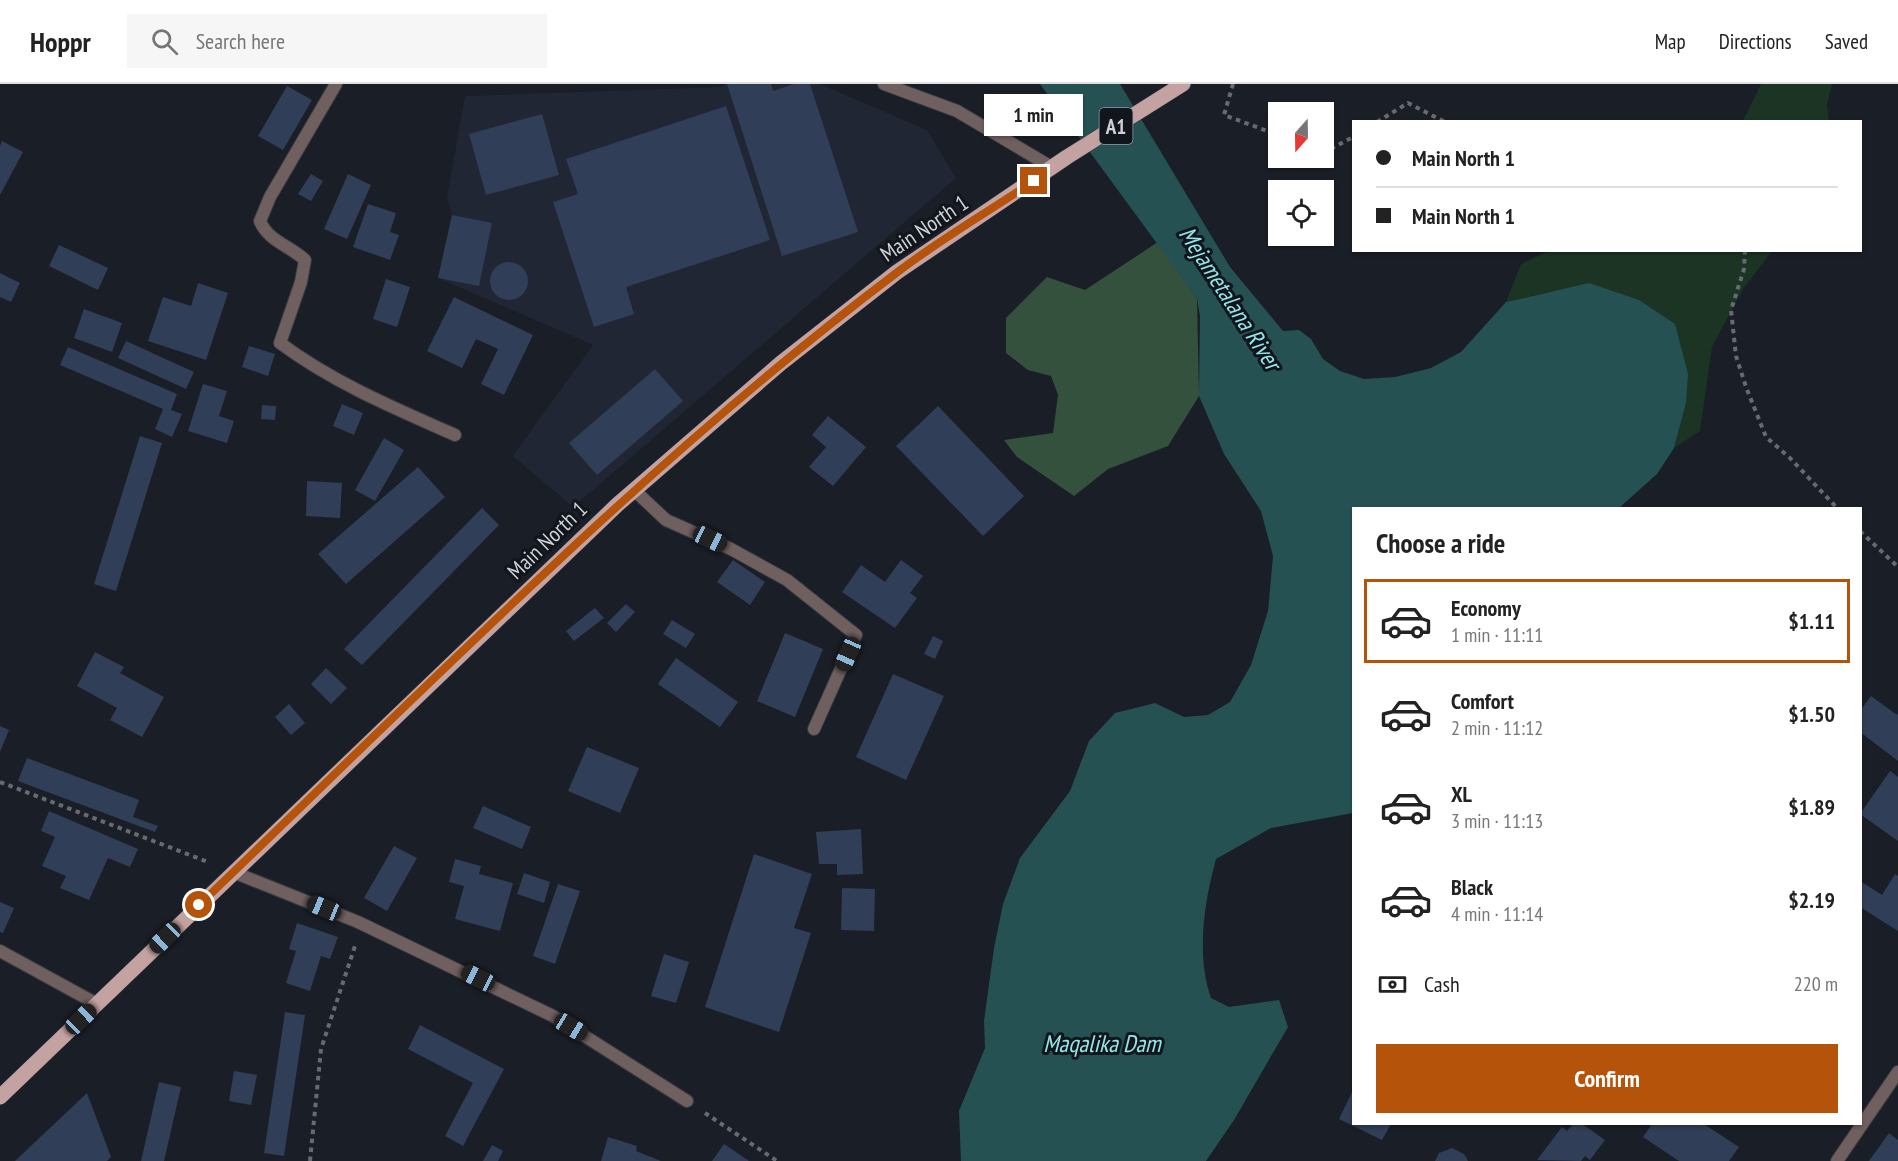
<!DOCTYPE html>
<html lang="en">
<head>
<meta charset="utf-8">
<style>
  body { margin:0; font-family:"PT Sans Narrow",sans-serif; background:#f6f6f6; color:#222; height:100vh; display:flex; flex-direction:column; font-size:22px; white-space:nowrap }
  * { box-sizing:border-box; margin:0 }
  p { font-size:20px; color:#767676 }
  .icon { flex:none; width:33px; height:33px; fill:none; stroke:currentColor; stroke-width:2; stroke-linecap:round; stroke-linejoin:round }
  .map { position:relative; flex:1; overflow:hidden }
  .drawer { position:absolute; left:1352px; top:423px; width:510px; height:618px; display:flex; flex-direction:column; background:#fff; border-radius:0px; box-shadow:0 2px 4px #0004 }
  .drawer>* { flex:none }
  .banner { position:absolute; left:1352px; top:36px; width:510px; height:132px; border-radius:0px; box-shadow:0 2px 4px #0004; display:grid; align-content:center; height:132px; padding:0 24px; background:#fff }
  .needle { width:39px; rotate:200deg }
  .buttons { position:absolute; left:1268px; top:18px; display:grid; gap:12px }
  .buttons a { display:grid; place-items:center; width:66px; height:66px; border-radius:0px; background:#fff; box-shadow:0 2px 4px #0004; font-size:30px }
  .end { position:absolute; width:27px; height:27px; margin:-14px; border:8px solid #b45309; background:#fff; box-shadow:0 0 0 3px #fff }
  .from { border-radius:50% }
  .bubble { position:absolute; height:42px; border-radius:0px; background:#fff; box-shadow:0 2px 4px #0004; font-size:20px; font-weight:800; line-height:42px; text-align:center }
  .car { position:absolute; width:18px; height:36px; margin:-18px -9px; border-radius:8px; box-shadow:0 0 4px 2px #0007; background:linear-gradient(#222 24%,#8ab4d8 0 40%,#222 0 76%,#8ab4d8 0 86%,#222 0) }
  .banner b { display:flex; align-items:center; gap:21px; height:57px; font-size:22px }
  .banner b+b { border-top:2px solid #e0e0e0 }
  .banner i { width:15px; height:15px; background:#222 }
  ul { padding:0; list-style:none }
  li { display:flex; align-items:center; gap:18px; height:84px; margin:0 12px 9px; padding:0 12px; border:3px solid transparent; border-radius:0px }
  li div { flex:1 }
  li b { display:block; font-size:22px }
  li em { font-style:normal; font-weight:800 }
  li.current { border-color:#b45309 }
  li>.icon { width:54px; height:54px; stroke-width:1.5 }
  h2 { padding:0 24px; font-size:27px; line-height:72px }
  .pay { display:flex; align-items:center; gap:15px; height:66px; padding:0 24px; font-size:22px }
  .pay p { margin-inline-start:auto }
  .primary-button { display:flex; gap:12px; margin-top:auto; padding:12px 24px }
  .primary-button a { flex:1; height:69px; border-radius:0px; background:#b45309; color:#fff; font-size:24px; font-weight:800; line-height:69px; text-align:center }
  header { display:flex; align-items:center; gap:36px; box-sizing:border-box; height:84px; padding:0 30px; background:#fff; border-bottom:2px solid #e0e0e0 }
  header strong { font-size:28px }
  nav { display:flex; gap:33px; margin-inline-start:auto; font-size:21px }
  .search { width:420px; height:54px; background:#f6f6f6; display:flex; align-items:center; gap:15px; box-sizing:border-box; padding:0 21px; border-radius:0px; color:#767676; font-size:22px }
  .map>svg:first-child { display:block }
</style>
</head>
<body>
<header>
<strong>Hoppr</strong>
<div class="search"><svg class="icon" aria-label="search" viewBox="0 0 24 24"><circle cx="10" cy="10" r="6"/><path d="M15 15l6 6"/></svg>Search here</div>
<nav><a>Map</a><a>Directions</a><a>Saved</a></nav>
</header>
<div class="map">
<svg width="1898" height="1077" viewBox="0 0 1898 1077">
  <rect width="100%" height="100%" fill="#1a1e26"/>
  <!-- built -->
  <path fill="#202633" d="M 726,0 L 820,0 L 927,46 L 956,94 L 573,423 L 513,372 L 593,261 L 438,194 L 452,131 L 447,114 L 465,12 L 721,3 Z"/>
  <!-- green -->
  <g fill="#1b3423">
    <path d="M 1761,0 L 1832,0 L 1827,21 L 1829,37 L 1743,37 Z"/>
    <path d="M 1549,167 L 1772,167 L 1743,205 L 1712,263 L 1700,347 L 1674,364 L 1686,319 L 1553,207 L 1506,218 L 1521,180 Z"/>
  </g>
  <!-- forest -->
  <path fill="#34513d" d="M 1158,158 L 1197,214 L 1199,312 L 1168,362 L 1108,385 L 1074,412 L 1017,373 L 1004,356 L 1053,349 L 1058,311 L 1051,292 L 1028,286 L 1006,269 L 1006,234 L 1047,193 L 1085,206 Z"/>
  <!-- water -->
  <path fill="#265153" d="M 1040,0 L 1120,0 L 1230,183 L 1283,247 L 1299,246 L 1311,255 L 1323,275 L 1340,287 L 1364,295 L 1395,293 L 1431,284 L 1461,268 L 1506,218 L 1589,199 L 1639,216 L 1675,240 L 1688,290 L 1686,319 L 1674,364 L 1657,390 L 1619,424 L 1353,424 L 1353,729 L 1271,744 L 1216,775 C 1204,819 1196,871 1211,914 L 1229,923 L 1279,916 L 1288,943 L 1234,1036 L 1206,1077 L 961,1077 L 959,1027 L 985,964 L 984,937 L 994,864 L 1003,820 L 1020,774 L 1070,707 L 1089,657 L 1115,629 L 1155,619 L 1184,633 L 1208,631 L 1230,618 L 1251,581 L 1268,527 L 1273,472 L 1261,427 L 1224,370 L 1199,312 L 1200,232 L 1197,214 Z"/>
  <!-- building -->
  <g fill="#313e57">
    <path d="M 727,0 L 771,0 L 773,7 L 794,0 L 810,0 L 858,148 L 782,172 Z"/>
    <path d="M 287,2 L 312,16 L 283,66 L 258,52 Z"/>
    <path d="M 726,22 L 770,156 L 626,203 L 634,230 L 594,243 L 553,118 L 578,110 L 566,75 Z"/>
    <path d="M 542,30 L 559,91 L 486,111 L 469,50 Z"/>
    <path d="M 2,57 L 23,68 L 0,111 L 0,62 Z"/>
    <path d="M 311,90 L 323,97 L 311,117 L 298,110 Z"/>
    <path d="M 348,90 L 371,101 L 347,155 L 324,145 Z"/>
    <path d="M 368,120 L 396,129 L 390,148 L 399,151 L 390,176 L 353,163 Z"/>
    <path d="M 452,131 L 492,139 L 479,202 L 438,194 Z"/>
    <path d="M 59,161 L 108,184 L 98,206 L 49,182 Z"/>
    <circle cx="509" cy="197" r="19"/>
    <path d="M 0,189 L 20,199 L 11,218 L 0,213 Z"/>
    <path d="M 386,195 L 410,203 L 397,243 L 373,235 Z"/>
    <path d="M 198,199 L 228,209 L 206,276 L 148,257 L 163,213 L 191,222 Z"/>
    <path d="M 454,213 L 533,251 L 504,311 L 481,300 L 498,265 L 476,255 L 462,284 L 427,267 Z"/>
    <path d="M 84,225 L 122,239 L 112,268 L 74,254 Z"/>
    <path d="M 126,257 L 194,288 L 186,305 L 118,274 Z"/>
    <path d="M 249,262 L 275,270 L 268,292 L 242,283 Z"/>
    <path d="M 68,263 L 177,310 L 171,326 L 182,330 L 172,353 L 155,345 L 163,325 L 60,281 Z"/>
    <path d="M 655,285 L 683,317 L 597,391 L 569,359 Z"/>
    <path d="M 203,300 L 227,307 L 219,332 L 234,337 L 227,359 L 188,347 Z"/>
    <path d="M 342,320 L 363,329 L 354,351 L 333,342 Z"/>
    <path d="M 262,321 L 276,322 L 275,336 L 261,335 Z"/>
    <path d="M 938,322 L 1024,412 L 983,452 L 896,362 Z"/>
    <path d="M 828,332 L 866,363 L 833,402 L 809,383 L 826,363 L 812,351 Z"/>
    <path d="M 140,352 L 162,359 L 116,507 L 94,500 Z"/>
    <path d="M 384,354 L 404,366 L 375,417 L 355,406 Z"/>
    <path d="M 418,383 L 445,413 L 346,500 L 318,470 Z"/>
    <path d="M 307,397 L 342,399 L 340,434 L 306,432 Z"/>
    <path d="M 482,424 L 499,441 L 362,581 L 344,565 Z"/>
    <path d="M 733,476 L 765,498 L 750,521 L 717,498 Z"/>
    <path d="M 901,476 L 923,492 L 910,509 L 917,514 L 895,544 L 842,508 L 861,481 L 885,498 Z"/>
    <path d="M 626,520 L 635,528 L 616,548 L 607,539 Z"/>
    <path d="M 595,524 L 604,534 L 574,557 L 566,547 Z"/>
    <path d="M 672,536 L 695,550 L 686,564 L 663,550 Z"/>
    <path d="M 785,549 L 823,565 L 795,633 L 757,617 Z"/>
    <path d="M 933,552 L 943,557 L 935,575 L 924,570 Z"/>
    <path d="M 95,568 L 124,583 L 120,589 L 164,613 L 142,653 L 110,636 L 117,624 L 77,602 Z"/>
    <path d="M 676,574 L 738,618 L 720,643 L 658,600 Z"/>
    <path d="M 326,584 L 347,604 L 331,620 L 311,600 Z"/>
    <path d="M 893,590 L 944,612 L 906,696 L 856,673 Z"/>
    <path d="M 1871,612 L 1897,631 L 1898,629 L 1898,677 L 1860,648 L 1860,627 Z"/>
    <path d="M 289,620 L 305,639 L 291,651 L 275,633 Z"/>
    <path d="M 0,642 L 9,646 L 0,668 Z"/>
    <path d="M 587,663 L 639,684 L 620,729 L 568,707 Z"/>
    <path d="M 27,674 L 139,716 L 133,733 L 158,742 L 155,748 L 18,697 Z"/>
    <path d="M 1890,687 L 1898,693 L 1898,757 L 1860,730 Z"/>
    <path d="M 483,722 L 531,743 L 522,765 L 473,744 Z"/>
    <path d="M 49,727 L 138,765 L 130,783 L 108,774 L 89,816 L 60,804 L 66,792 L 42,782 L 55,753 L 41,747 Z"/>
    <path d="M 861,745 L 863,790 L 837,791 L 837,780 L 819,780 L 816,748 Z"/>
    <path d="M 394,762 L 417,774 L 387,827 L 364,814 Z"/>
    <path d="M 754,770 L 812,790 L 794,844 L 811,849 L 779,948 L 705,923 Z"/>
    <path d="M 455,775 L 481,782 L 479,790 L 513,799 L 500,847 L 455,835 L 464,802 L 449,798 Z"/>
    <path d="M 524,789 L 550,798 L 544,819 L 517,810 Z"/>
    <path d="M 1895,790 L 1898,792 L 1898,847 L 1860,823 L 1860,797 L 1882,811 Z"/>
    <path d="M 558,800 L 580,807 L 555,880 L 533,872 Z"/>
    <path d="M 842,804 L 875,805 L 874,847 L 841,846 Z"/>
    <path d="M 0,818 L 14,824 L 3,849 L 0,848 Z"/>
    <path d="M 297,839 L 338,853 L 330,875 L 321,872 L 310,907 L 286,899 L 296,867 L 289,865 Z"/>
    <path d="M 664,870 L 689,878 L 676,919 L 651,912 Z"/>
    <path d="M 285,928 L 305,931 L 284,1072 L 264,1069 Z"/>
    <path d="M 420,941 L 504,985 L 463,1062 L 445,1052 L 473,999 L 408,965 Z"/>
    <path d="M 234,987 L 257,991 L 251,1021 L 229,1017 Z"/>
    <path d="M 159,998 L 181,1003 L 164,1077 L 141,1077 Z"/>
    <path d="M 1353,1006 L 1353,1040 L 1391,1040 L 1382,1056 L 1339,1035 Z"/>
    <path d="M 87,1009 L 111,1073 L 107,1077 L 15,1077 Z"/>
    <path d="M 1573,1040 L 1582,1040 L 1605,1056 L 1590,1076 L 1585,1072 L 1581,1077 L 1537,1076 L 1562,1043 L 1567,1047 Z"/>
    <path d="M 1652,1040 L 1704,1040 L 1739,1063 L 1729,1077 L 1679,1077 L 1643,1053 Z"/>
    <path d="M 1889,1049 L 1898,1056 L 1898,1077 L 1869,1077 Z"/>
    <path d="M 608,1053 L 637,1062 L 636,1067 L 661,1077 L 601,1077 Z"/>
    <path d="M 724,1060 L 749,1077 L 712,1077 Z"/>
    <path d="M 492,1061 L 503,1067 L 498,1077 L 483,1077 Z"/>
    <path d="M 1452,1064 L 1464,1070 L 1468,1077 L 1435,1077 L 1439,1069 Z"/>
  </g>
  <g fill="none" stroke-linecap="round" stroke-linejoin="round">
    <!-- lane casing -->
    <g stroke="#373b42" stroke-width="14">
      <g id="lane">
        <path d="M 336,0 L 270,113 L 260,137 C 267,156 290,162 305,176 L 301,198 L 280,259 C 334,299 394,324 455,351"/>
        <path d="M 634,406 L 666,436 L 731,465 L 787,496 L 856,551 L 814,645"/>
        <path d="M 233,788 L 358,838 L 553,932 L 687,1017"/>
        <path d="M 0,867 L 97,920"/>
      </g>
    </g>
    <!-- street casing -->
    <g stroke="#373b42" stroke-width="14">
      <g id="street">
        <path d="M 884,0 L 957,27 L 1053,84"/>
        <path d="M 1837,1077 L 1898,988"/>
      </g>
    </g>
    <!-- primary casing -->
    <g stroke="#373b42" stroke-width="16">
      <path id="primary" d="M 0,1013 L 617,421 L 781,279 L 897,188 L 1067,73 L 1183,0"/>
    </g>
    <!-- path -->
    <g stroke="#676a72" stroke-width="4" stroke-dasharray="4.5 4.5" stroke-linecap="butt">
      <path d="M 1233,0 L 1224,31 L 1278,51"/>
      <path d="M 1377,38 L 1408,19 L 1445,38"/>
      <path d="M 1323,69 L 1353,53"/>
      <path d="M 1745,166 L 1744,185 L 1731,226 L 1736,272 L 1746,303 L 1766,353 L 1790,374 L 1837,424"/>
      <path d="M 1860,447 L 1898,483"/>
      <path d="M 0,698 L 208,778"/>
      <path d="M 705,1029 L 777,1077"/>
      <path d="M 310,1077 L 321,965 L 355,862"/>
    </g>
    <!-- lane -->
    <use href="#lane" stroke="#705f5f" stroke-width="12"/>
    <!-- street -->
    <use href="#street" stroke="#705f5f" stroke-width="12"/>
    <!-- primary -->
    <use href="#primary" stroke="#c4a2a2" stroke-width="15"/>
  </g>
  <g fill="none" stroke-linecap="round" stroke-linejoin="round">
    <!-- route -->
    <path stroke="#b45309" stroke-width="8" d="M 199,821 C 425,605 645,379 895,190 C 939,156 988,128 1034,97"/>
  </g>
  <g text-anchor="middle" dominant-baseline="central" stroke-width="6" stroke-linejoin="round" paint-order="stroke">
    <!-- shield labels -->
    <rect fill="#11151c" stroke="#96999f" stroke-width="1.5" x="1099.5" y="24" width="33" height="36" rx="4.5"/>
    <g font-size="21" font-weight="bold" fill="#cfd1d7">
      <text x="1116" y="42">A1</text>
    </g>
    <!-- street labels -->
    <g font-size="22" fill="#cfd1d7" stroke="#11151c">
      <text transform="translate(924 144) rotate(-34)">Main North 1</text>
      <text transform="translate(547 456) rotate(-44)">Main North 1</text>
    </g>
    <!-- water labels -->
    <g font-size="24" font-style="italic" fill="#95e4e8" stroke="#11151c">
      <text transform="translate(1230 214) rotate(57)">Mejametalana River</text>
      <text x="1102" y="959">Maqalika Dam</text>
    </g>
  </g>
</svg>
<div class="buttons">
<a><svg class="needle" viewBox="-14 -14 28 28"><path d="M0-13l5 13h-10z" fill="#e53935"/><path d="M0 13l5-13h-10z" fill="#767676"/></svg></a>
<a><svg class="icon" aria-label="locate" viewBox="0 0 24 24"><circle cx="12" cy="12" r="6"/><path d="M12 2v4M12 18v4M2 12h4M18 12h4"/></svg></a>
</div>
<i class="end from" style="left:199px;top:821px"></i>
<i class="end" style="left:1034px;top:97px"></i>
<div class="bubble" style="left:984px;top:10px;width:99px">1 min</div>
<i class="car" style="left:710px;top:455px;rotate:115deg"></i>
<i class="car" style="left:848px;top:570px;rotate:204deg"></i>
<i class="car" style="left:324px;top:824px;rotate:292deg"></i>
<i class="car" style="left:165px;top:854px;rotate:226deg"></i>
<i class="car" style="left:478px;top:894px;rotate:297deg"></i>
<i class="car" style="left:81px;top:935px;rotate:46deg"></i>
<i class="car" style="left:571px;top:943px;rotate:121deg"></i>
<div class="banner">
<b><i class="from"></i>Main North 1</b>
<b><i></i>Main North 1</b>
</div>
<section class="drawer">
<h2>Choose a ride</h2>
<ul>
<li class="current"><svg class="icon" aria-label="car" viewBox="0 0 24 24"><path d="M5 17H2v-5l4-1 3-4h7l3 4 3 1v5h-3M9 17h6M6 11h13"/><circle cx="7" cy="17" r="2"/><circle cx="17" cy="17" r="2"/></svg><div><b>Economy</b><p>1 min · 11:11</p></div><em>$1.11</em></li>
<li><svg class="icon" aria-label="car" viewBox="0 0 24 24"><path d="M5 17H2v-5l4-1 3-4h7l3 4 3 1v5h-3M9 17h6M6 11h13"/><circle cx="7" cy="17" r="2"/><circle cx="17" cy="17" r="2"/></svg><div><b>Comfort</b><p>2 min · 11:12</p></div><em>$1.50</em></li>
<li><svg class="icon" aria-label="car" viewBox="0 0 24 24"><path d="M5 17H2v-5l4-1 3-4h7l3 4 3 1v5h-3M9 17h6M6 11h13"/><circle cx="7" cy="17" r="2"/><circle cx="17" cy="17" r="2"/></svg><div><b>XL</b><p>3 min · 11:13</p></div><em>$1.89</em></li>
<li><svg class="icon" aria-label="car" viewBox="0 0 24 24"><path d="M5 17H2v-5l4-1 3-4h7l3 4 3 1v5h-3M9 17h6M6 11h13"/><circle cx="7" cy="17" r="2"/><circle cx="17" cy="17" r="2"/></svg><div><b>Black</b><p>4 min · 11:14</p></div><em>$2.19</em></li>
</ul>
<div class="pay"><svg class="icon" aria-label="cash" viewBox="0 0 24 24"><path d="M3 7h18v10H3z"/><circle cx="12" cy="12" r="2"/></svg>Cash<p>220 m</p></div>
<div class="primary-button"><a>Confirm</a></div>
</section>
</div>
</body>
</html>
